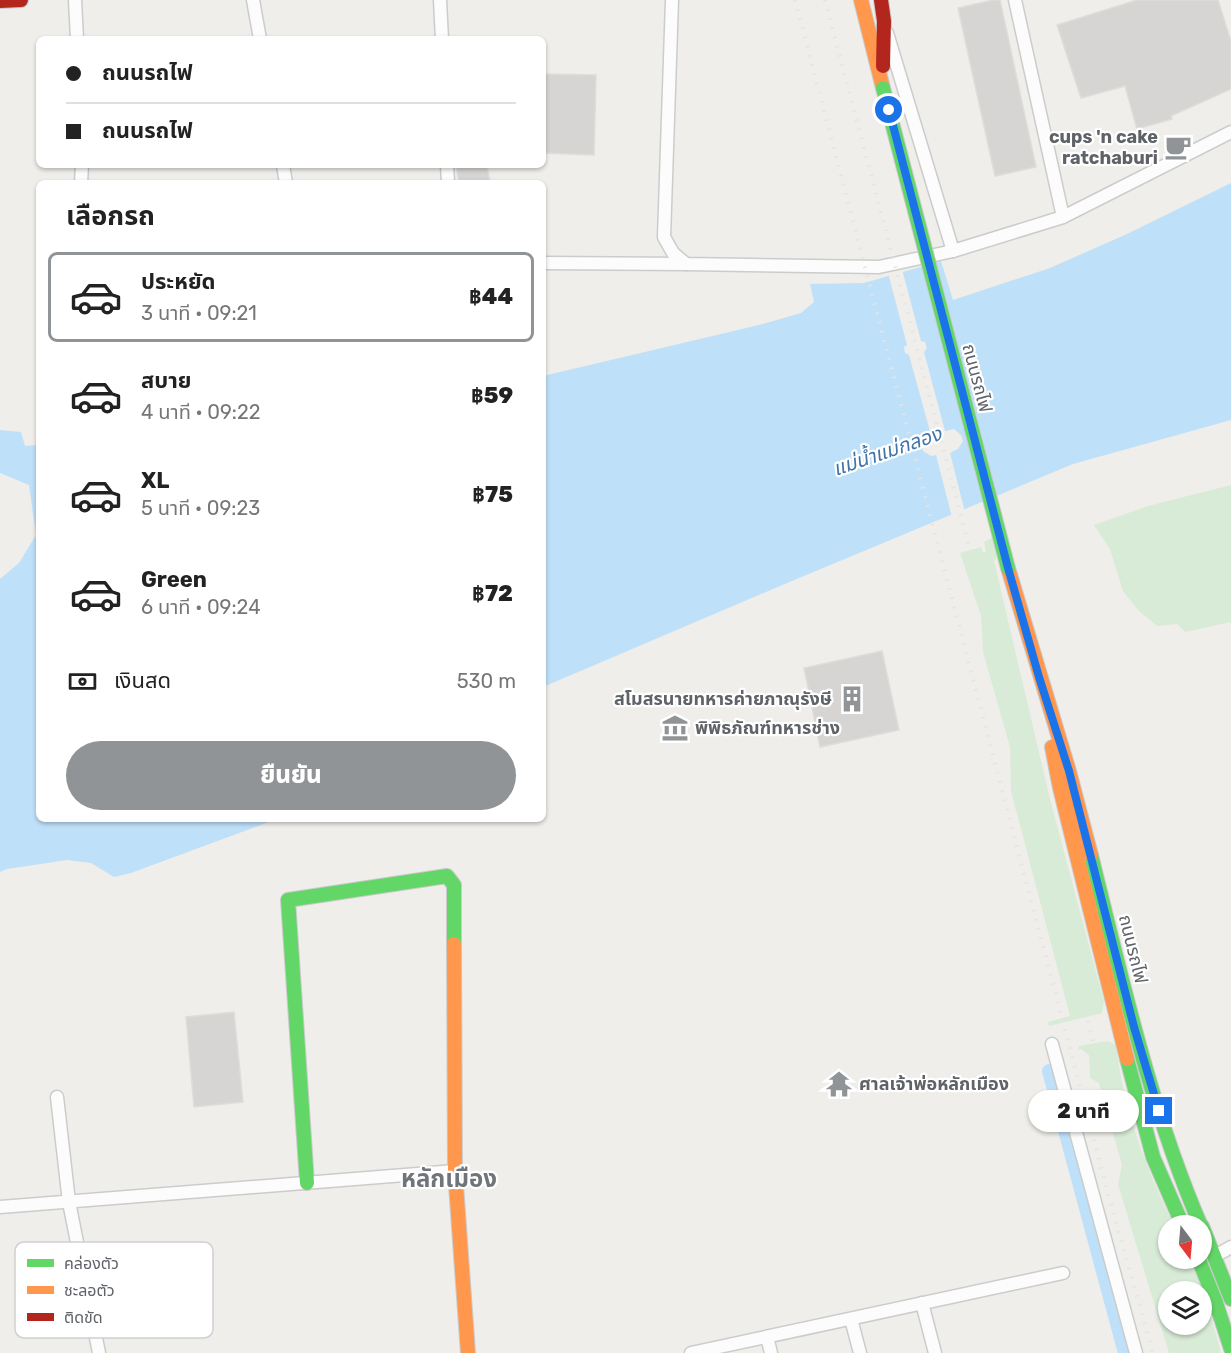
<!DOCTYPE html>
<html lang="th">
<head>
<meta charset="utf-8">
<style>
  body { margin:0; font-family:Rubik,"Noto Sans Thai",sans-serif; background:#f2f2f2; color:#222; height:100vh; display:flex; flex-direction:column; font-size:22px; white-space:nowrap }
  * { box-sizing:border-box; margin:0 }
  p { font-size:20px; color:#767676 }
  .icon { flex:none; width:33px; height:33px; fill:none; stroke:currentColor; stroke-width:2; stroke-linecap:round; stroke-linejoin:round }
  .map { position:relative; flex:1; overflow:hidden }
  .side { position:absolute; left:36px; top:180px; width:510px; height:642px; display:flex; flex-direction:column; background:#fff; border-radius:9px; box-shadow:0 2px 4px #0004 }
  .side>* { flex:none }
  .guide { position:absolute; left:36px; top:36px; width:510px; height:132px; border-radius:9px; box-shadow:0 2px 4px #0004; display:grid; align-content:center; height:132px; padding:0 30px; background:#fff }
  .needle { width:39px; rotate:164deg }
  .controls { position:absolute; left:1158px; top:1215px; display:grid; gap:12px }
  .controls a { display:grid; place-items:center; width:54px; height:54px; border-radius:50%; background:#fff; box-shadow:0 2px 4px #0004; font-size:30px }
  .end { position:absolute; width:27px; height:27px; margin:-14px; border:8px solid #1a73e8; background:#fff; box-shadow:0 0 0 3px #fff }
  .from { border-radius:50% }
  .bubble { position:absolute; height:42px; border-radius:21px; background:#fff; box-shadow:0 2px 4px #0004; font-size:20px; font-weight:800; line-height:42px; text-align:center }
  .guide b { display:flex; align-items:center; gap:21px; height:57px; font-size:22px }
  .guide b+b { border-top:2px solid #e0e0e0 }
  .guide i { width:15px; height:15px; background:#222 }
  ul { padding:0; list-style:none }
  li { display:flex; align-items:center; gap:18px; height:90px; margin:0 12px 9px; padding:0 18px; border:3px solid transparent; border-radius:9px }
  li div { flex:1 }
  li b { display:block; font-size:22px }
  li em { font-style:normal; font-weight:800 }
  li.active { border-color:#919496 }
  li>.icon { width:54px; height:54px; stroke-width:1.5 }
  h2 { padding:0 30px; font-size:27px; line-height:72px }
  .pay { display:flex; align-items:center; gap:15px; height:66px; padding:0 30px; font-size:22px }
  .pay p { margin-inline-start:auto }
  .primary-button { display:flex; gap:12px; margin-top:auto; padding:12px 30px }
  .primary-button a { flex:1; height:69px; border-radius:36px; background:#919496; color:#fff; font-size:24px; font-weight:800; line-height:69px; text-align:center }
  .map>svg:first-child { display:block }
</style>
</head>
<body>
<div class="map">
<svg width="1231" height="1353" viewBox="0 0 1231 1353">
  <rect width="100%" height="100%" fill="#efeeea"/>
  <!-- green -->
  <g fill="#d8ebd6" fill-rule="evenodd">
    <path d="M 1231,485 L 1231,622 L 1185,632 L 1177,624 L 1157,626 L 1139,611 L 1123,591 L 1110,549 L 1094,525 L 1148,506 Z"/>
    <path d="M 993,537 L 997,558 L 994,561 L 1050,799 L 1104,1002 L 1102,1013 L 1049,1026 L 1048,1022 L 1070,1016 L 1011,791 L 1010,747 L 983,652 L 981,616 L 960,553 L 981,547 L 983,553 L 986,551 L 984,542 Z"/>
    <path d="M 1108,1041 L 1116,1045 C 1123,1107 1146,1170 1174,1225 L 1168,1226 L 1168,1258 L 1190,1259 L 1207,1302 L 1221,1353 L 1169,1353 L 1118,1184 L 1122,1165 L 1099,1083 L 1090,1078 L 1089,1055 L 1081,1049 L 1078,1050 L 1079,1046 ZM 1168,1292 L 1202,1292 L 1202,1324 L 1168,1324 Z"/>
  </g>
  <!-- water -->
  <g fill="#bfe0f9">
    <path d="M 1231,183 L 1231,420 L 1073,464 L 787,583 L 543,687 L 543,376 L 759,325 L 801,313 L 814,302 L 810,284 L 864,283 L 941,261 L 953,300 L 1050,268 L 1127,234 Z"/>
    <path d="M 0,430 L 21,432 L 25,446 L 39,445 L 39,819 L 277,819 L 131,873 L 114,877 L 91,863 L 67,860 L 7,869 L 0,872 L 0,579 L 19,563 L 36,535 L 29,485 L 0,473 Z"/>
  </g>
  <!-- pier -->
  <path fill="#efeeea" d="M 902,269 L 921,341 L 925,342 L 927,348 L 924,352 L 945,431 L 954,429 L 961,435 L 963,441 L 958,449 L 950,453 L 965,512 L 952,517 L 936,455 L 931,456 L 923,451 L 921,443 L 924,437 L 931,435 L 909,355 L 905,353 L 904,347 L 907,345 L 888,273 Z"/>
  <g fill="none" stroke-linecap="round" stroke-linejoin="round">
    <!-- canal -->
    <path stroke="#bfe0f9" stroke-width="14" d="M 1049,1071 L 1125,1353"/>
  </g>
  <!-- building -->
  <g fill="#d6d5d3" stroke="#deddd9" stroke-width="1.5">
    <path d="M 993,0 L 1000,0 L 1036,167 L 995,176 L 958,8 Z"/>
    <path d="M 1137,0 L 1218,0 L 1231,41 L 1231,89 L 1171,116 L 1172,119 L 1137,129 L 1125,86 L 1081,98 L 1057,25 Z"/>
    <path d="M 543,74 L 596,75 L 594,155 L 543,153 Z"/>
    <path d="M 456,165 L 487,165 L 490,183 L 459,183 Z"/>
    <path d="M 882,651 L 899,730 L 820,747 L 804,668 Z"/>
    <path d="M 234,1012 L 243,1102 L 194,1107 L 186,1017 Z"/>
  </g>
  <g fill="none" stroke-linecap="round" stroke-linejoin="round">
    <!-- street casing -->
    <g stroke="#cbcccc" stroke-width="15">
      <g id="street">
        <path d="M 75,0 L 77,39"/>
        <path d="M 253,0 L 260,39"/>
        <path d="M 440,0 L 442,39"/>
        <path d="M 672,0 L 664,237 L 673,253 L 686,264 L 879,267 L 953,251 L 1063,217 L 1231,132"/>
        <path d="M 1015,0 L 1063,217"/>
        <path d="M 887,33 L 953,251"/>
        <path d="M 283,165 L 286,183"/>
        <path d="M 447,165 L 448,183"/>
        <path d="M 81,183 L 82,165"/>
        <path d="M 543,263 L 686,264"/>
        <path d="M 1052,1044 L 1136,1353"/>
        <path d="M 57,1097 L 69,1202 L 99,1353"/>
        <path d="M 0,1207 L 455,1171"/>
        <path d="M 1215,1256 L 1231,1247"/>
        <path d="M 922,1303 L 935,1353"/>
        <path d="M 851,1319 L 860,1353"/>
        <path d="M 767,1337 L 771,1353"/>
        <path d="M 691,1353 L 1063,1273"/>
      </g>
    </g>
    <!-- fast casing -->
    <g stroke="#cacacb" stroke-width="16">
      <g id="fast">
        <path d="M 1091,855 C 1122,979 1150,1108 1201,1226"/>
        <path d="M 1127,1059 L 1153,1157 L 1183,1226"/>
        <path d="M 307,1183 L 288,900 L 447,876 L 454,885 L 454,944"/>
        <path d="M 1202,1226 L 1231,1299"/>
        <path d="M 1198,1258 L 1215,1300 L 1231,1349"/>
      </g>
    </g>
    <!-- slow casing -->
    <g stroke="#cacacb" stroke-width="16">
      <g id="slow">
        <path d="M 861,0 L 883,88"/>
        <path d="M 1008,568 L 1069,771 L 1091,855"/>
        <path d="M 1052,747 L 1060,788 L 1127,1059"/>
        <path d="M 454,944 L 455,1171 L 468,1353"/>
      </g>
    </g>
    <!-- jam casing -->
    <g stroke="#cacacb" stroke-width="16">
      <g id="jam">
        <path d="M 881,0 L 884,21 L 883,66"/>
        <path d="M 0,1 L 21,0"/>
      </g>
    </g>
    <!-- street -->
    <use href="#street" stroke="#fdfcfc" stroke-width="12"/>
    <!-- fast -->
    <use href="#fast" stroke="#63d668" stroke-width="14"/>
    <!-- slow -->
    <use href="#slow" stroke="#ff974d" stroke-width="14"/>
    <!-- jam -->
    <use href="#jam" stroke="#b3261e" stroke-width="14"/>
    <!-- rail -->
    <g stroke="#e4e4e4" stroke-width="4" stroke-dasharray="1.5 8" stroke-linecap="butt">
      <path d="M 795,0 L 1107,1190 L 1153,1353"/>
      <path d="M 825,0 L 970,550 L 1096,1053 L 1174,1353"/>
    </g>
    <!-- fast-bridge casing -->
    <g stroke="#cacacb" stroke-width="16" stroke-linecap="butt">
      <path id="fast-bridge" d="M 883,88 L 1008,568"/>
    </g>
    <!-- fast-bridge -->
    <use href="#fast-bridge" stroke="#63d668" stroke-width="14"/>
  </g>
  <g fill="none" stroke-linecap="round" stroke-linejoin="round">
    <!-- route -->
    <path stroke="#1a73e8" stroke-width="8" d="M 889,110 L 1008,568 L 1039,677 L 1069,771 L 1134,1027 L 1159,1111"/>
  </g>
  <!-- icons -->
  <defs>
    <g id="cafe-bare" transform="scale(2.07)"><path d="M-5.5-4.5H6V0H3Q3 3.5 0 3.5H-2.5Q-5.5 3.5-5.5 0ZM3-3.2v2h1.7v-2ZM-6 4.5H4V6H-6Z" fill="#919496" stroke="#fff" stroke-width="2.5" paint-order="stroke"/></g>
    <g id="building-bare" transform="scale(2.07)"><path d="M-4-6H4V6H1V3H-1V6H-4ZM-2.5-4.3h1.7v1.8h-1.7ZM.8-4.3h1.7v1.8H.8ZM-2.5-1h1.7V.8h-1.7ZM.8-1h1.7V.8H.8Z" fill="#919496" stroke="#fff" stroke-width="2.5" paint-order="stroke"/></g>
    <g id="museum-bare" transform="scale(2.07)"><path d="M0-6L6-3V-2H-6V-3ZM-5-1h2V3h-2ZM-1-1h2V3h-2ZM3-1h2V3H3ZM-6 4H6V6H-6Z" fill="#919496" stroke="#fff" stroke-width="2.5" paint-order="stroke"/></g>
    <g id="temple-bare" transform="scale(2.07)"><path d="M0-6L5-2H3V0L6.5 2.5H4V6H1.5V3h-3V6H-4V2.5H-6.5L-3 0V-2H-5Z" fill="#919496" stroke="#fff" stroke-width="2.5" paint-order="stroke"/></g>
  </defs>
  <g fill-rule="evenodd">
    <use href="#cafe-bare" x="1178" y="147"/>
    <use href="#building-bare" x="852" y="699"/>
    <use href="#museum-bare" x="675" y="728"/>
    <use href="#temple-bare" x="839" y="1084"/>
  </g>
  <g text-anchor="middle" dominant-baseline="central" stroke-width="4.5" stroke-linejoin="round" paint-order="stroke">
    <!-- poi labels -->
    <g font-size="18" font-weight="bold" fill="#5f6368" stroke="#fff" text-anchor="end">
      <text x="1158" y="137">cups 'n cake<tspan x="1158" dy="21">ratchaburi</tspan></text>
      <text x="832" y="699">สโมสรนายทหารค่ายภาณุรังษี</text>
      <text x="695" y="728" text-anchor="start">พิพิธภัณฑ์ทหารช่าง</text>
      <text x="859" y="1084" text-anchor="start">ศาลเจ้าพ่อหลักเมือง</text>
    </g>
    <!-- street labels -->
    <g font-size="18" fill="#5f6368" stroke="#fff">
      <text transform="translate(977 378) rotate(75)">ถนนรถไฟ</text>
      <text transform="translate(1133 949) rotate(76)">ถนนรถไฟ</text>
    </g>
    <!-- water labels -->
    <g font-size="20" font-style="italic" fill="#4174aa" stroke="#fff">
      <text transform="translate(887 451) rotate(-19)">แม่น้ำแม่กลอง</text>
    </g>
    <!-- district labels -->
    <g font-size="24" font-weight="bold" fill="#70757a" stroke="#fff">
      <text x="449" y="1179">หลักเมือง</text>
    </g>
  </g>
  <!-- legend -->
  <rect x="15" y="1242" width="198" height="96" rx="9" fill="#fff" stroke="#cfd0d2" stroke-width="1.5"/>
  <rect x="27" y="1259" width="27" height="8" fill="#63d668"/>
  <rect x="27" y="1286" width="27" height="8" fill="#ff974d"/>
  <rect x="27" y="1313" width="27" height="8" fill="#b3261e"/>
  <g font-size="16" fill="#5f6368">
    <text x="64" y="1269">คล่องตัว</text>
    <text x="64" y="1296">ชะลอตัว</text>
    <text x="64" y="1323">ติดขัด</text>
  </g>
</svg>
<div class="controls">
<a><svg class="needle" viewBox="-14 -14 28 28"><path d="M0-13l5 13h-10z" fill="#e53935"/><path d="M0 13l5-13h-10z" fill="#767676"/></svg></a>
<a><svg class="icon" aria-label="layers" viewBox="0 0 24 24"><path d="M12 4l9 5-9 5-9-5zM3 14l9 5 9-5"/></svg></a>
</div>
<i class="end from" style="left:889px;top:110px"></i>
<i class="end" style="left:1159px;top:1111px"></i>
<div class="bubble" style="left:1028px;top:1090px;width:111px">2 นาที</div>
<div class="guide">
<b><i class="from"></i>ถนนรถไฟ</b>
<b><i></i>ถนนรถไฟ</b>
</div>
<section class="side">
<h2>เลือกรถ</h2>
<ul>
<li class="active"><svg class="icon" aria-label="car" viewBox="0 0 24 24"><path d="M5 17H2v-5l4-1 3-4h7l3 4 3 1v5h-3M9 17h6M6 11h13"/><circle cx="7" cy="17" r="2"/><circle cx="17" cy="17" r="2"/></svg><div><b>ประหยัด</b><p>3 นาที · 09:21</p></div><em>฿44</em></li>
<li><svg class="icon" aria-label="car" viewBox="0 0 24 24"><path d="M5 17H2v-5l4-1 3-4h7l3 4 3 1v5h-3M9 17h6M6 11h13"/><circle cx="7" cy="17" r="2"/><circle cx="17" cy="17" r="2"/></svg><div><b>สบาย</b><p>4 นาที · 09:22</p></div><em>฿59</em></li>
<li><svg class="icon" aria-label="car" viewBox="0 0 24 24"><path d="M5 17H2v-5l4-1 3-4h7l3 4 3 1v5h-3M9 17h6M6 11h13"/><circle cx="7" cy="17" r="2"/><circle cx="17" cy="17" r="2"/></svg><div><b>XL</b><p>5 นาที · 09:23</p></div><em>฿75</em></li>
<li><svg class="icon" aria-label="car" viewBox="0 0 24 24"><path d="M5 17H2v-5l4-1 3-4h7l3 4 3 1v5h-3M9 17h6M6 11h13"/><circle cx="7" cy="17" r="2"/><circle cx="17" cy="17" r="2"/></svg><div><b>Green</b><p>6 นาที · 09:24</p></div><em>฿72</em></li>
</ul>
<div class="pay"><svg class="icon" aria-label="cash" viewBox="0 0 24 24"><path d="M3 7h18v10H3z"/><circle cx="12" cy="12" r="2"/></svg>เงินสด<p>530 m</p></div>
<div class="primary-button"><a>ยืนยัน</a></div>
</section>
</div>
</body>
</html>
